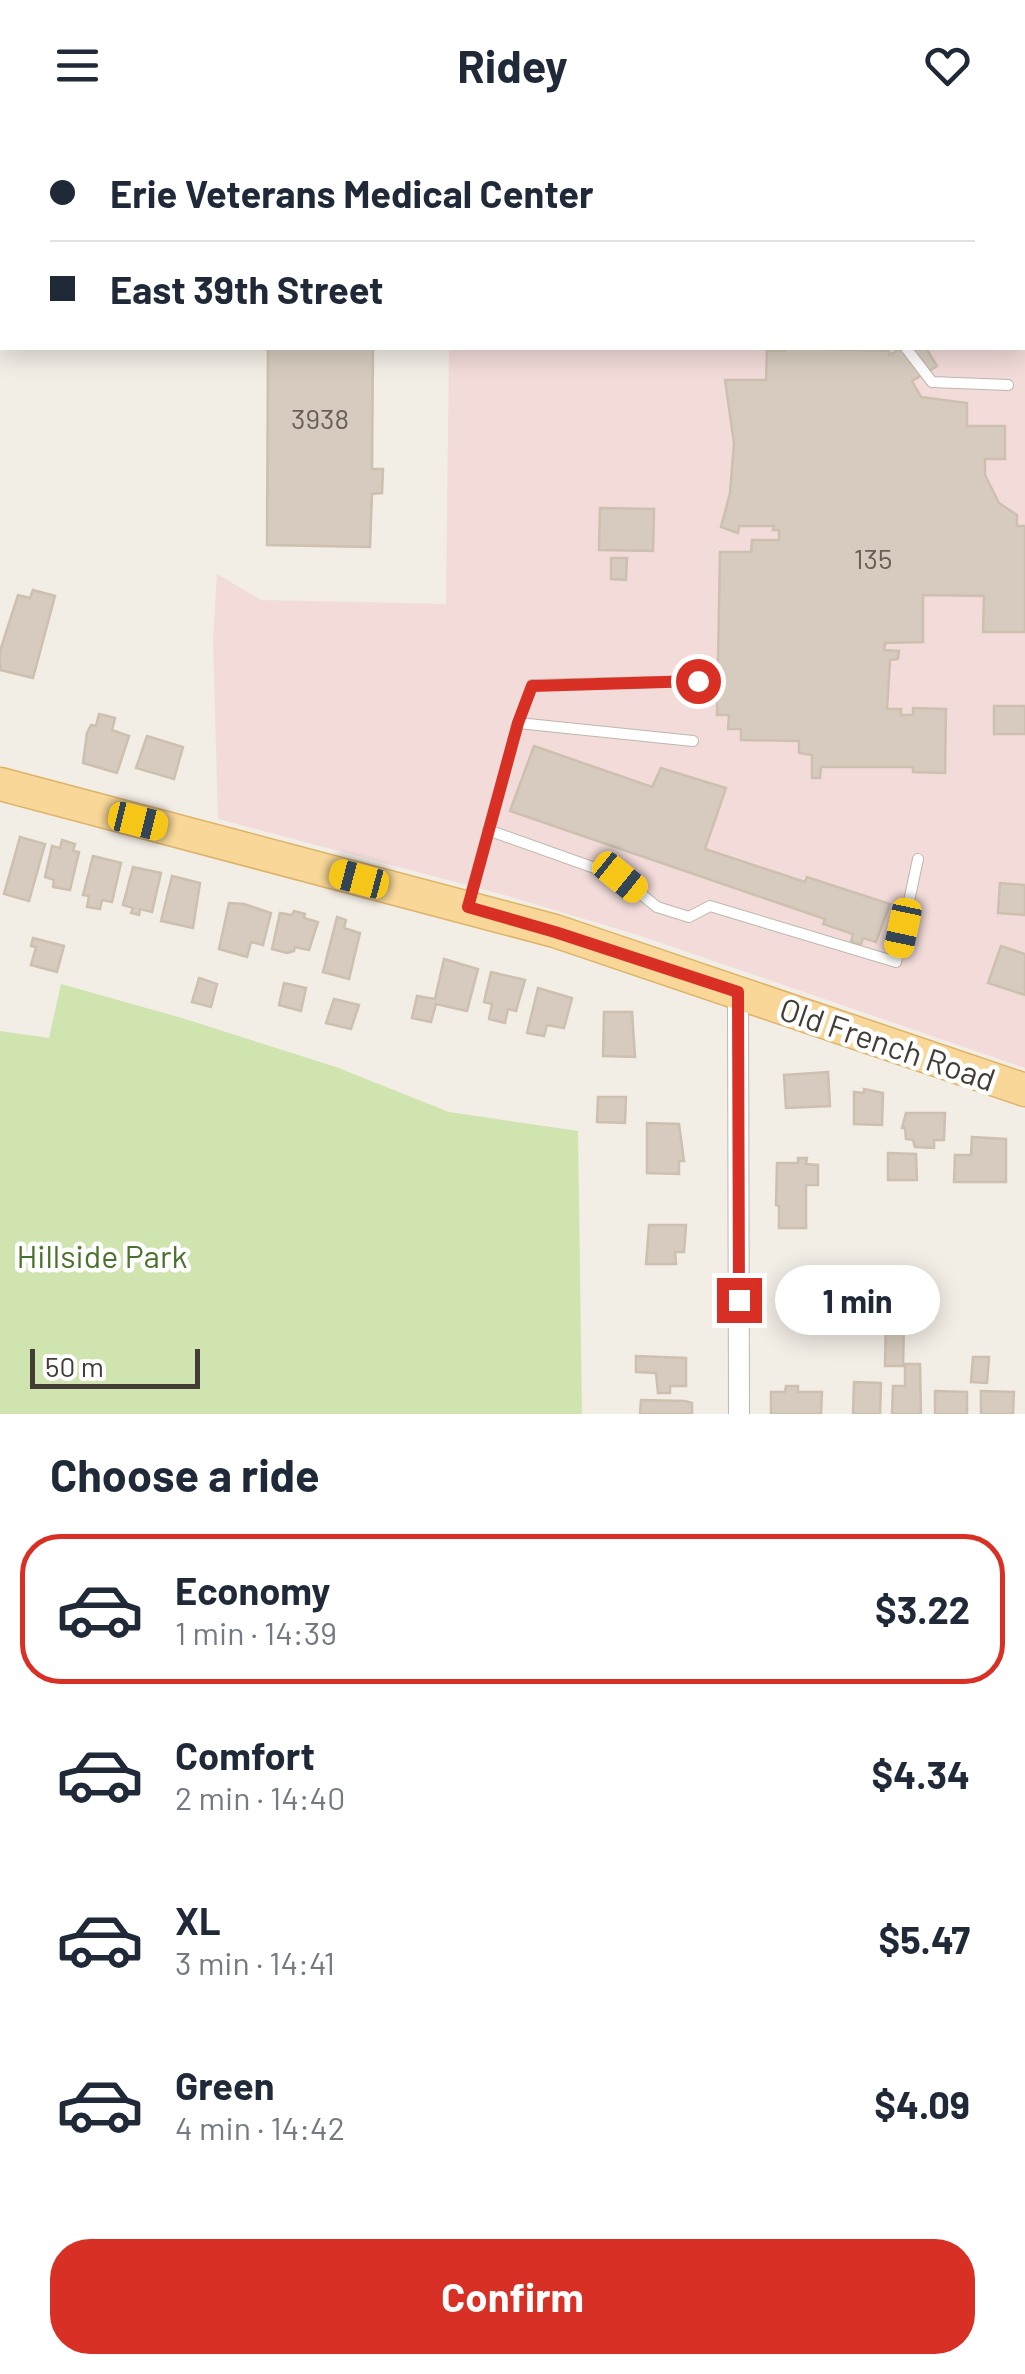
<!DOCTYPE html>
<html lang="en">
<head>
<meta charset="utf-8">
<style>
  body { margin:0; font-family:Barlow,sans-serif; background:#f6f6f7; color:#1f2937; height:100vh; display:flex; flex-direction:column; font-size:38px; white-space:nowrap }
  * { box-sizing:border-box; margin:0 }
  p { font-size:32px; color:#747a83 }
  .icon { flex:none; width:55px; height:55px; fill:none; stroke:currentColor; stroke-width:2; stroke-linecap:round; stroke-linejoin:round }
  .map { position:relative; height:1284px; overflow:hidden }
  .drawer { display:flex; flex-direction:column; background:#fff; flex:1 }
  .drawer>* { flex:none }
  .banner { position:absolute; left:0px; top:0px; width:1025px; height:220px; box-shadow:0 5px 25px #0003; display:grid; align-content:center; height:220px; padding:0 50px; background:#fff }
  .scale { position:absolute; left:30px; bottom:25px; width:170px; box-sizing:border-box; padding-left:10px; border:5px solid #443d35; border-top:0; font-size:28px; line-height:35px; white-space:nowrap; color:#443d35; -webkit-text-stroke:8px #fff; paint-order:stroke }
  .end { position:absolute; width:45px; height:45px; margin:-22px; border:12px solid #d93025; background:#fff; box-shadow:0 0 0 5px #fff }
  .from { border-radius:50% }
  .bubble { position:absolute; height:70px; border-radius:35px; background:#fff; box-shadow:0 5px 25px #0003; font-size:32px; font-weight:700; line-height:70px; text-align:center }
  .car { position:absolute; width:30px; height:60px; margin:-30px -15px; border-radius:12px; box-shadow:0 0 8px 2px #0007; background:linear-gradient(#f5c518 24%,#345 0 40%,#f5c518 0 76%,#345 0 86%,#f5c518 0) }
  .banner b { display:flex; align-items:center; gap:35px; height:95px; font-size:38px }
  .banner b+b { border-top:2px solid #e0e1e3 }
  .banner i { width:25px; height:25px; background:#1f2937 }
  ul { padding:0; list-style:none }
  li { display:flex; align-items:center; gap:30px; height:150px; margin:0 20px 15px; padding:0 30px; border:5px solid transparent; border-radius:40px }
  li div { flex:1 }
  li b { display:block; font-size:38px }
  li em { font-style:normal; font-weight:700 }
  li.current { border-color:#d93025 }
  li>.icon { width:90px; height:90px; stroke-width:1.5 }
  h2 { padding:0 50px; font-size:45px; line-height:120px }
  .action { display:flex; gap:20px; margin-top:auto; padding:20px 50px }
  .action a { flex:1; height:115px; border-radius:40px; background:#d93025; color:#fff; font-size:40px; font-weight:700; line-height:115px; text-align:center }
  header { display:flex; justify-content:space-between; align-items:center; height:130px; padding:0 50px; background:#fff; font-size:45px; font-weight:700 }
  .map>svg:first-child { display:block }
</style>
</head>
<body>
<header><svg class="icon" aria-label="menu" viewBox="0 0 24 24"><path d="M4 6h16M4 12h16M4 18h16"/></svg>Ridey<svg class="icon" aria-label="heart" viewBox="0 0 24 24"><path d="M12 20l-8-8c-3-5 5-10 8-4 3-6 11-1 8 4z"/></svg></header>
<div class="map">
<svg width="1025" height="1284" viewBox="0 0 1025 1284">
  <rect width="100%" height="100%" fill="#f2ede5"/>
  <!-- medical -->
  <path fill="#f2dbd9" d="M 437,0 L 1025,0 L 1025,938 L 641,806 L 508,766 L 218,689 L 213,509 L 217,444 L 261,470 L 446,474 L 449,218 L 1022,218 L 1022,2 Z"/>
  <!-- green -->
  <path fill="#d0e4b0" d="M 61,854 L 182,888 L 336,937 L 449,982 L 578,1001 L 582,1284 L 0,1284 L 0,901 L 49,908 Z"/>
  <!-- building -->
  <g fill="#d6cbbe" stroke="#cdc0af" stroke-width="2.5">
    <path d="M 752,0 L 950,0 L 950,2 Z"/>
    <path d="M 268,218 L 373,218 L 372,339 L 383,339 L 382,363 L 372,364 L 370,417 L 267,415 Z"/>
    <path d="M 786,218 L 889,221 L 889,225 L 902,218 L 926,218 L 937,236 L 912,251 L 921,267 L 967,273 L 967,296 L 1005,296 L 1005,329 L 985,329 L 985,345 L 999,373 L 1017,385 L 1017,396 L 1025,396 L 1025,502 L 983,502 L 984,466 L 923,465 L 923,512 L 885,513 L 884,520 L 899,521 L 898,529 L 890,530 L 887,579 L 901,579 L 901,585 L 913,585 L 913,578 L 946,579 L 945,643 L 913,642 L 913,637 L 821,637 L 820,648 L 812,648 L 812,625 L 799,623 L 799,611 L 741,610 L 741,599 L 728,599 L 729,585 L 717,585 L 720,422 L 751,422 L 752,410 L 779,410 L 779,400 L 773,400 L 774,396 L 739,396 L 738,403 L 721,397 L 730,363 L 734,313 L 725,250 L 766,250 L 767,220 L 785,221 Z"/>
    <path d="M 600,378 L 654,379 L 653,421 L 599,420 Z"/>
    <path d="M 611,428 L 627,428 L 626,450 L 611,449 Z"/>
    <path d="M 33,460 L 55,466 L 33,548 L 0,540 L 0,521 L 18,465 L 30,468 Z"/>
    <rect x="994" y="576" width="31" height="28"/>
    <path d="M 99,584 L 115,588 L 112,600 L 129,606 L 117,643 L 83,633 L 87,603 L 91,595 L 96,596 Z"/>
    <path d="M 147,606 L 183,617 L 174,649 L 136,638 Z"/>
    <path d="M 534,616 L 652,657 L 661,638 L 726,658 L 705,719 L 805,752 L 807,747 L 890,774 L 876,812 L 863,808 L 861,814 L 851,812 L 853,804 L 823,794 L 825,789 L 510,681 Z"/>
    <path d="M 20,707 L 45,714 L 29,771 L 4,764 Z"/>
    <path d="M 62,710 L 75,714 L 73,721 L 79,722 L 70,760 L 53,757 L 54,750 L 45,747 L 52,716 L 60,718 Z"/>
    <path d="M 93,726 L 121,733 L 112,772 L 102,770 L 100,779 L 87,777 L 89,766 L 83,765 Z"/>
    <path d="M 133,737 L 161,743 L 152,782 L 140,779 L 139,785 L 131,783 L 133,778 L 123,775 Z"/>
    <path d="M 172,746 L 200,753 L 193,798 L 161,791 Z"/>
    <path d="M 1000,753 L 1025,755 L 1025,785 L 998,783 Z"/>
    <path d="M 229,773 L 244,774 L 271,783 L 263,815 L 251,812 L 247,827 L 219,819 Z"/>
    <path d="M 294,781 L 305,784 L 304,788 L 318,792 L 309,820 L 295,817 L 294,821 L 287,823 L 272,819 L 280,783 L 292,785 Z"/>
    <path d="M 337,787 L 346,790 L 344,798 L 360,803 L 349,849 L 323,842 Z"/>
    <path d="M 33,808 L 64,816 L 57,842 L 31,835 L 36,817 L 31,816 Z"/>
    <path d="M 1001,816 L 1025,824 L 1025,865 L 988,853 Z"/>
    <path d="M 444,829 L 478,839 L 467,881 L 436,874 L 431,892 L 412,888 L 417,866 L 435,869 Z"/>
    <path d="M 491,842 L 525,850 L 516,881 L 508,879 L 505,893 L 489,889 L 492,874 L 484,872 Z"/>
    <path d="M 199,848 L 217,854 L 211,877 L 192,872 Z"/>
    <path d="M 284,853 L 306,858 L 301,881 L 279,875 Z"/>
    <path d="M 538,858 L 572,868 L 564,898 L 547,895 L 544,906 L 527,903 Z"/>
    <path d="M 334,869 L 359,875 L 351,899 L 326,893 Z"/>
    <path d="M 604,882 L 632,882 L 635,927 L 603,926 Z"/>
    <path d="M 828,942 L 830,976 L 786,978 L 784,945 Z"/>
    <path d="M 864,959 L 883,963 L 882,995 L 854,994 L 854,962 L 864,963 Z"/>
    <path d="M 598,967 L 626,967 L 625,993 L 597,992 Z"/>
    <path d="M 906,983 L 945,983 L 944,1010 L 934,1010 L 934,1018 L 915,1017 L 913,1010 L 906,1009 L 905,998 L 902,998 Z"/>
    <path d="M 647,993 L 679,994 L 684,1031 L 679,1031 L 679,1044 L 647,1043 Z"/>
    <path d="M 972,1007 L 1006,1009 L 1006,1052 L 954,1052 L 955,1025 L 971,1025 Z"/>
    <path d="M 888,1023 L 916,1024 L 917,1050 L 888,1050 Z"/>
    <path d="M 798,1028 L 807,1028 L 806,1034 L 818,1035 L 818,1055 L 806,1055 L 806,1098 L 779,1098 L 779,1076 L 776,1075 L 777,1033 L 798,1033 Z"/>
    <path d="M 649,1095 L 686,1095 L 684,1122 L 675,1122 L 676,1134 L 646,1134 Z"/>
    <path d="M 886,1186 L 894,1186 L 894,1193 L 904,1193 L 903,1236 L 885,1236 Z"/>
    <path d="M 636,1226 L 686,1228 L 686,1256 L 670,1256 L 670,1263 L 658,1263 L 656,1243 L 636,1242 Z"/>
    <path d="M 973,1227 L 989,1227 L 987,1253 L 971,1252 Z"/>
    <path d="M 905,1234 L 920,1234 L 921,1284 L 892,1284 L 893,1256 L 905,1256 Z"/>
    <path d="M 854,1252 L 881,1253 L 880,1284 L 853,1284 Z"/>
    <path d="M 786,1256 L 798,1256 L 798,1262 L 822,1262 L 821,1284 L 771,1284 L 771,1262 L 785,1262 Z"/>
    <path d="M 935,1261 L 967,1262 L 967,1284 L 935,1284 Z"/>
    <path d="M 981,1261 L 1014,1262 L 1013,1284 L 981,1284 Z"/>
    <path d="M 641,1270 L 685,1271 L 692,1273 L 692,1284 L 640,1284 Z"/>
  </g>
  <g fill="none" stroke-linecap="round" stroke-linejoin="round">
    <!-- service casing -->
    <g stroke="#bfb7ac" stroke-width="12">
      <g id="service">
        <path d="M 906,218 L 932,252 L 1008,255"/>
        <path d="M 518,593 L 532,555 L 698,551"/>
        <path d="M 488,700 L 620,747 L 657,777 L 689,787 L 710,776 L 896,832 L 918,729"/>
        <path d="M 468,775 L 518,593 L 693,611"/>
      </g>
    </g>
    <!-- minor casing -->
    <g stroke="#bfb7ac" stroke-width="22">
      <path id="minor" d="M 738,862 L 739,1284"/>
    </g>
    <!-- primary casing -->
    <g stroke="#ddb368" stroke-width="35">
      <path id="primary" d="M 0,654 L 555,801 L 1025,960"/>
    </g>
    <!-- service -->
    <use href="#service" stroke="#fff" stroke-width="10"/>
    <!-- minor -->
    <use href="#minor" stroke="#fff" stroke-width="20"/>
    <!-- primary -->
    <use href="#primary" stroke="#f8d798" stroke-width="32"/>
  </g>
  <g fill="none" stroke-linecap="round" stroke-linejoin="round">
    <!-- route -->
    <path stroke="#d93025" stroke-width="12" d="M 698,551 L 532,556 L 518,593 L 468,777 L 555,802 L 738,862 L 739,1170"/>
  </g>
  <g text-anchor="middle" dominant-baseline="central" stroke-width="9" stroke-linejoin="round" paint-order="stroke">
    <!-- number labels -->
    <g font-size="28" fill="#686057">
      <text x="320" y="288">3938</text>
      <text x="873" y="428">135</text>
    </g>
    <!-- street labels -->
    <g font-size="32" fill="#443d35" stroke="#fff">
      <text transform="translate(888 913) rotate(19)">Old French Road</text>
    </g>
    <!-- park labels -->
    <g font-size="32" fill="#4b722c" stroke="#fff">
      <text x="102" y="1125">Hillside Park</text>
    </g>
  </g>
</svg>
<div class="scale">50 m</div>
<i class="end from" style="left:698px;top:551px"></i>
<i class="end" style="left:739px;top:1170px"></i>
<div class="bubble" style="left:775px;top:1135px;width:165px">1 min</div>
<i class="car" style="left:138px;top:691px;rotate:104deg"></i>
<i class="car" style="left:620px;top:747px;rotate:129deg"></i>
<i class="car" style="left:359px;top:749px;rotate:285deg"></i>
<i class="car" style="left:903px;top:798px;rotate:192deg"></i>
<div class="banner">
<b><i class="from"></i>Erie Veterans Medical Center</b>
<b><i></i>East 39th Street</b>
</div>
</div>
<section class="drawer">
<h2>Choose a ride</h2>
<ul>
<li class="current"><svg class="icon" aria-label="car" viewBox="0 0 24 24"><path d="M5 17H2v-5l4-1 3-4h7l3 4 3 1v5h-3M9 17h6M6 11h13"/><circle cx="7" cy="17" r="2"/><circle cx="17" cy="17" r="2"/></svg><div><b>Economy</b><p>1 min · 14:39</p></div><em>$3.22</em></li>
<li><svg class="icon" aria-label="car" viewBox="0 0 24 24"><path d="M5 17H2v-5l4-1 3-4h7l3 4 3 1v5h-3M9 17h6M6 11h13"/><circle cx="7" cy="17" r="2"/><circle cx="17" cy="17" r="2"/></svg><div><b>Comfort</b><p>2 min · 14:40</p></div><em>$4.34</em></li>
<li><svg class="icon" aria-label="car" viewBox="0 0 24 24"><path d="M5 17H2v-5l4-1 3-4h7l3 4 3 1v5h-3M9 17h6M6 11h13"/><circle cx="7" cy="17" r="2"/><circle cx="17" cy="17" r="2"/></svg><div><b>XL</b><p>3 min · 14:41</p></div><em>$5.47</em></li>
<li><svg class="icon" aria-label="car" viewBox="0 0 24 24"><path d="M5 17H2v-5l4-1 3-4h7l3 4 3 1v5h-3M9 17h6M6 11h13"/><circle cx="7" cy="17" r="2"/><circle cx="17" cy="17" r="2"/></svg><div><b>Green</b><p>4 min · 14:42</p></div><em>$4.09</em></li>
</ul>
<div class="action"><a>Confirm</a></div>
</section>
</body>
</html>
